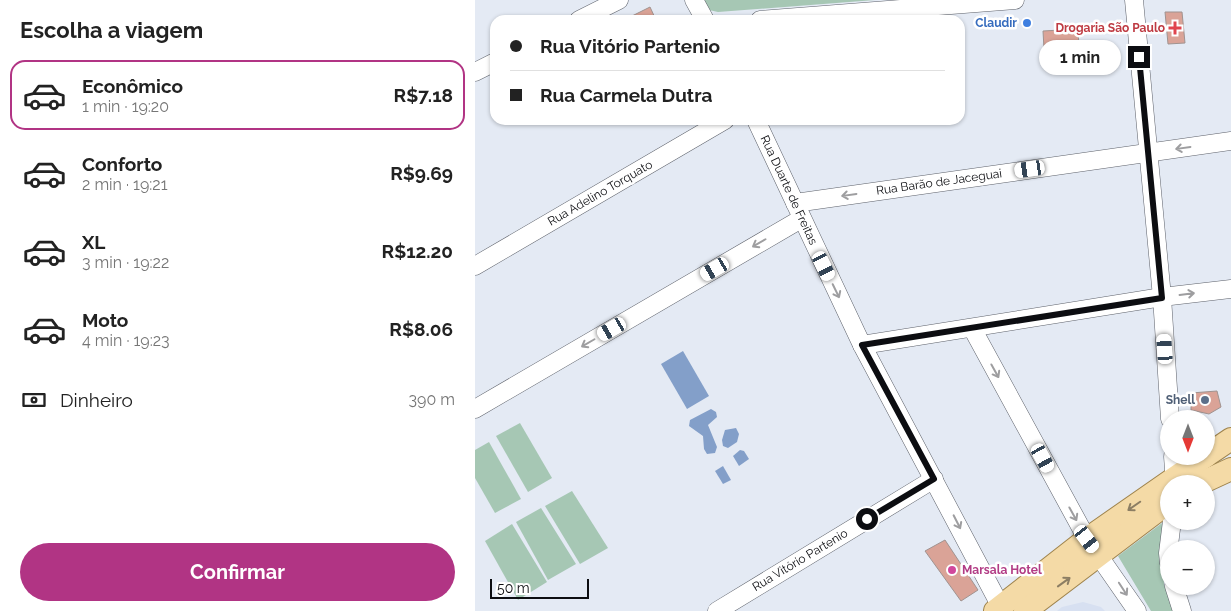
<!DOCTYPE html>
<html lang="pt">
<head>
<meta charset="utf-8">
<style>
  body { margin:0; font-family:Raleway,sans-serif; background:#f2f2f2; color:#222; height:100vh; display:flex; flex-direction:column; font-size:19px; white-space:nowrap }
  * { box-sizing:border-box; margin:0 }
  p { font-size:16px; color:#767676 }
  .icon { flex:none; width:28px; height:28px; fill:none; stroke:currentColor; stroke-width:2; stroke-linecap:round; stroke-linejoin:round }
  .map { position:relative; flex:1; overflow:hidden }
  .panel { display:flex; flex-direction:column; background:#fff; width:475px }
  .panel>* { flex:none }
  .hud { position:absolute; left:15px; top:15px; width:475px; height:110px; border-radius:15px; box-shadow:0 1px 4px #0004; display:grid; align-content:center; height:110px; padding:0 20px; background:#fff }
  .needle { width:32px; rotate:180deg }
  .fabs { position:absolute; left:685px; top:410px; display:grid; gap:10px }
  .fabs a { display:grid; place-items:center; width:55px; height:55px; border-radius:50%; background:#fff; box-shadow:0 1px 4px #0004; font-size:25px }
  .scale { position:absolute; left:15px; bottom:12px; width:99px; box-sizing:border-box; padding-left:5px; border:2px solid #0c0d11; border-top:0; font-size:14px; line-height:18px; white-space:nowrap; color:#0c0d11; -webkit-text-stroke:4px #fff; paint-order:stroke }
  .end { position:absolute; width:22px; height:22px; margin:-11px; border:6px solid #0c0d11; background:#fff; box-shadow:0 0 0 2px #fff }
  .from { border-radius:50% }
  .bubble { position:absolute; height:35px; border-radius:18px; background:#fff; box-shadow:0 1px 4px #0004; font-size:16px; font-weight:700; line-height:35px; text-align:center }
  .car { position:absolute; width:15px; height:30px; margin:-15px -8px; border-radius:6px; box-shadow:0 0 4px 1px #0007; background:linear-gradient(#fff 24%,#345 0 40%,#fff 0 76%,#345 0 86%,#fff 0) }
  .hud b { display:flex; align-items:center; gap:18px; height:48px; font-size:19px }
  .hud b+b { border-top:1px solid #e0e0e0 }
  .hud i { width:12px; height:12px; background:#222 }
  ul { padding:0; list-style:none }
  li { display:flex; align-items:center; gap:15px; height:70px; margin:0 10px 8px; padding:0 10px; border:2px solid transparent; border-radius:15px }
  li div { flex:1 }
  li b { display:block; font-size:19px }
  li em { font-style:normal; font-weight:700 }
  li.current { border-color:#b13484 }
  li>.icon { width:45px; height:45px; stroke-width:1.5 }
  h2 { padding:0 20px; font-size:22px; line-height:60px }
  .pay { display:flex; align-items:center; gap:12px; height:55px; padding:0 20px; font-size:19px }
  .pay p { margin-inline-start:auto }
  .action { display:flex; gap:10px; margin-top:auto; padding:10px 20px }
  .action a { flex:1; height:58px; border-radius:30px; background:#b13484; color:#fff; font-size:20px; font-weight:700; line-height:58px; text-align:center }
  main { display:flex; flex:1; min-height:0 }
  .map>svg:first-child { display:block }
</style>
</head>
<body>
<main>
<section class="panel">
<h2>Escolha a viagem</h2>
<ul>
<li class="current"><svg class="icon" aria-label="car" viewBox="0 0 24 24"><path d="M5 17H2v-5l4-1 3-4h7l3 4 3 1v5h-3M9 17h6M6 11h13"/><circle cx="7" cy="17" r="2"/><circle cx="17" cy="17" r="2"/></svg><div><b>Econômico</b><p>1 min · 19:20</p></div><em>R$7.18</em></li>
<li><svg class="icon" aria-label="car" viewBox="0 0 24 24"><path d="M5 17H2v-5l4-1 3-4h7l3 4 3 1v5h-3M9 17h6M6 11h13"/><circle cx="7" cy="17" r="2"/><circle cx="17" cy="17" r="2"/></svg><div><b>Conforto</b><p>2 min · 19:21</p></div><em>R$9.69</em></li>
<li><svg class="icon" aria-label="car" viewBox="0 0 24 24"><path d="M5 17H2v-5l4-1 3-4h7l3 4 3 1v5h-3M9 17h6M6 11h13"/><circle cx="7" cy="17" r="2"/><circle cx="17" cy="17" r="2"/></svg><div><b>XL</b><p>3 min · 19:22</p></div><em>R$12.20</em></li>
<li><svg class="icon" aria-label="car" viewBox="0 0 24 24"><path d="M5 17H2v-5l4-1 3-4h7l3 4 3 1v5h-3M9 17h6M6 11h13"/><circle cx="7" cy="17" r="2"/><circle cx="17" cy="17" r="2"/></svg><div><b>Moto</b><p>4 min · 19:23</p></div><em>R$8.06</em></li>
</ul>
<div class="pay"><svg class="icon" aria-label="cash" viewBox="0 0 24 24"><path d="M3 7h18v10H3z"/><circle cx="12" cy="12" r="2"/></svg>Dinheiro<p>390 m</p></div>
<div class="action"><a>Confirmar</a></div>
</section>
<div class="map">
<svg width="756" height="611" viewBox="0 0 756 611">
  <rect width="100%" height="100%" fill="#e4eaf4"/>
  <!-- built -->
  <path fill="#d7e0f1" d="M 608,602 L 626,607 L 630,611 L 582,611 L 587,607 Z"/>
  <!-- green -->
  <g fill="#a6c7b4">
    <path d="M 225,0 L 400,0 L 243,12 L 234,10 Z"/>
    <path d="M 45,423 L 77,478 L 53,492 L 21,436 Z"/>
    <path d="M 14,442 L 46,499 L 20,513 L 0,478 L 0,450 Z"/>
    <path d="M 97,491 L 133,548 L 105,564 L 70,506 Z"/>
    <path d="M 66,508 L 101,564 L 73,580 L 41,522 Z"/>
    <path d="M 687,523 L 689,585 L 700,611 L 676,611 L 643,556 Z"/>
    <path d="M 37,524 L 72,582 L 43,600 L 10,541 Z"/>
  </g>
  <!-- water -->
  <g fill="#839fc9">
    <path d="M 208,351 L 234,396 L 212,409 L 186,364 Z"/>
    <path d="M 236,409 L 241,412 L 242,417 L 233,425 L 242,447 L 240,453 L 232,454 L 229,449 L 228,436 L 214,426 L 215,420 Z"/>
    <path d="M 261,428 L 264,434 L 262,442 L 253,448 L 248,446 L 247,440 L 250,430 Z"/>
    <path d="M 265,450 L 269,451 L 274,459 L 264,466 L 258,456 Z"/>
    <path d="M 248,466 L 256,480 L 248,484 L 240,471 Z"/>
  </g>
  <!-- building -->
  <g fill="#daa397" stroke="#a09390">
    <path d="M 175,7 L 181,20 L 152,20 L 151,19 Z"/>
    <path d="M 690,12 L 707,12 L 710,43 L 693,44 Z"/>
    <path d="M 603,29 L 605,64 L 570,66 L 568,31 Z"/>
    <path d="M 742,391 L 746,407 L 734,414 L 716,410 L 716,393 Z"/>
    <path d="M 470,540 L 503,590 L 486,601 L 450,551 Z"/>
  </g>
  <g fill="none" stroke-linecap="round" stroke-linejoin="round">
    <!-- minor casing -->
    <g stroke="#5d616a" stroke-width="19">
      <g id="minor">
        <path d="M 219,0 L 230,20"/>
        <path d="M 659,0 L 687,297 L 695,419"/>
        <path d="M 104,20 L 144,0"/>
        <path d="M 285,20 L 540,0"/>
        <path d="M 0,72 L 20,62"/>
        <path d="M 281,120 L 387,345 L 526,607"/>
        <path d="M 320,203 L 756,141"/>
        <path d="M 0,266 L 250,120"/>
        <path d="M 497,328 L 612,539 L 662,611"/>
        <path d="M 387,345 L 687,297 L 756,289"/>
        <path d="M 0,409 L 326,219"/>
        <path d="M 698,456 L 700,484"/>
        <path d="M 694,563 L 693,553 L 697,521"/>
        <path d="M 699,586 L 707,611"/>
        <path d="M 242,611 L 459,479"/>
      </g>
    </g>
    <!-- major casing -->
    <g stroke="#9e834c" stroke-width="24">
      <g id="major">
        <path d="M 731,456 L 756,439"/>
        <path d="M 724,484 L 756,469"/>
        <path d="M 520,611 L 612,539 L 731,456"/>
        <path d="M 550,611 L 694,502"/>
      </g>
    </g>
    <!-- minor -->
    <use href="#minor" stroke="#fff" stroke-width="18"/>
    <!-- major -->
    <use href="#major" stroke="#f4daa6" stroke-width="22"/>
  </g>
  <!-- one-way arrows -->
  <defs><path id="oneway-shaft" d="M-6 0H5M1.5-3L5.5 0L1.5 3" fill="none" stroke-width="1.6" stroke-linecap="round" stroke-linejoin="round" transform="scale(1.25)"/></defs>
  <g stroke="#9e9ea0">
    <use href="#oneway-shaft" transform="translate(708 148) rotate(172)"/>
    <use href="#oneway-shaft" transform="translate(374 195) rotate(172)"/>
    <use href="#oneway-shaft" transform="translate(284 243) rotate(150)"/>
    <use href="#oneway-shaft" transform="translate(361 291) rotate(64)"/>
    <use href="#oneway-shaft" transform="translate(712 294) rotate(-7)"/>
    <use href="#oneway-shaft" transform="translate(113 343) rotate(150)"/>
    <use href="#oneway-shaft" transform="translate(520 371) rotate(61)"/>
    <use href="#oneway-shaft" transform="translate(598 514) rotate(61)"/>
    <use href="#oneway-shaft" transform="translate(482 522) rotate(63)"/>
    <use href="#oneway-shaft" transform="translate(648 589) rotate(57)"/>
  </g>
  <g stroke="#8c7e63">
    <use href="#oneway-shaft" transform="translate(659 506) rotate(145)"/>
    <use href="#oneway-shaft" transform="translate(589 582) rotate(-36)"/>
  </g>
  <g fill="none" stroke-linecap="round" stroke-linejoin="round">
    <!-- route -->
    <path stroke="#0c0d11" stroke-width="6" d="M 392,519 L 459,479 L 387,345 L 687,298 L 664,57"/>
  </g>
  <!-- markers -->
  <circle fill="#3f7fe0" stroke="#fff" stroke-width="2" cx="552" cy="23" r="5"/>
  <path fill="#e0444e" stroke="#fff" stroke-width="2" d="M697.5 20.5h5v5h5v5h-5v5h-5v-5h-5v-5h5z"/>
  <circle fill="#5c6f8a" stroke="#fff" stroke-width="2" cx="730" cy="400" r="5"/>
  <circle fill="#d1479c" stroke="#fff" stroke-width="2" cx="477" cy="570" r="5"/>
  <g text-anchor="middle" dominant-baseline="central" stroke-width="5" stroke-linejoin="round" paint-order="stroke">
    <!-- shop labels -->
    <g font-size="12" font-weight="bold" fill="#366cbe" stroke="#fff" text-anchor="end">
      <text x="542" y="23">Claudir</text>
    </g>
    <!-- health labels -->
    <g font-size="12" font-weight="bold" fill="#be3a42" stroke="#fff" text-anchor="end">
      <text x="690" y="28">Drogaria São Paulo</text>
    </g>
    <!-- street labels -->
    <g font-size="12" fill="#0c0d11" stroke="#fff">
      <text transform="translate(464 182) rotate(-8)">Rua Barão de Jaceguai</text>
      <text transform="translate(314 190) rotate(65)">Rua Duarte de Freitas</text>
      <text transform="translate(125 193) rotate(-30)">Rua Adelino Torquato</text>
      <text transform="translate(325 560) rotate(-31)">Rua Vitório Partenio</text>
    </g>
    <!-- service labels -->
    <g font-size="12" font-weight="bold" fill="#4e5e75" stroke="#fff" text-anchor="end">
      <text x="720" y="400">Shell</text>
    </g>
    <!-- hotel labels -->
    <g font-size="12" font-weight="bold" fill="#b23c85" stroke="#fff" text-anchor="start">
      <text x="487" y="570">Marsala Hotel</text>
    </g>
  </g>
</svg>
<div class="fabs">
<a><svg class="needle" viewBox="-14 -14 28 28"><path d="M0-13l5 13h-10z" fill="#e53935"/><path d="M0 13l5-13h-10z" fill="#767676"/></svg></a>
<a>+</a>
<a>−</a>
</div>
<div class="scale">50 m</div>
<i class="end from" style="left:392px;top:519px"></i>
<i class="end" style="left:664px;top:57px"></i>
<div class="bubble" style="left:564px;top:40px;width:82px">1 min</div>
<i class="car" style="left:555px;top:169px;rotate:262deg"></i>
<i class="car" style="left:349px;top:266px;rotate:154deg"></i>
<i class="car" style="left:240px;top:269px;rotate:240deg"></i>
<i class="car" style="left:137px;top:329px;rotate:240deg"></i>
<i class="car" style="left:690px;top:349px;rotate:356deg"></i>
<i class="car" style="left:568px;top:458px;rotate:151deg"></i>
<i class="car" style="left:612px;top:539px;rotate:143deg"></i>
<div class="hud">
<b><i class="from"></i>Rua Vitório Partenio</b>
<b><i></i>Rua Carmela Dutra</b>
</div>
</div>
</main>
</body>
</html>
